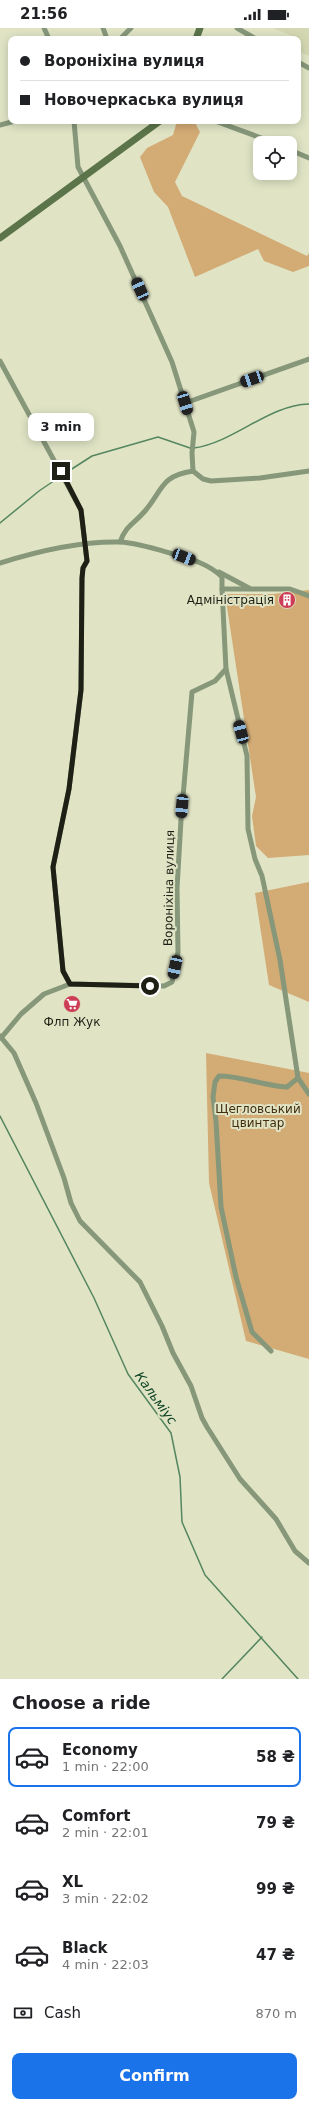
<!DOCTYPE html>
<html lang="en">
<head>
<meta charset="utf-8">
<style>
  body { margin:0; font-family:"DejaVu Sans",sans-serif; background:#f2f2f2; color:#202124; height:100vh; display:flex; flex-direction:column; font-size:15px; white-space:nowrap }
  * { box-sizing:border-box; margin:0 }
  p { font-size:13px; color:#757577 }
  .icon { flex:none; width:22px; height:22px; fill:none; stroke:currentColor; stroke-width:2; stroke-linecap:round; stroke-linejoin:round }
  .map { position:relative; height:1651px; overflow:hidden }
  .sheet { display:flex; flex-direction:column; background:#fff; flex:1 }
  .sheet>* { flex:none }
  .banner { position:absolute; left:8px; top:8px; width:293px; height:88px; border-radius:8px; box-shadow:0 2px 10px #0003; display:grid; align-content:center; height:88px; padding:0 12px; background:#fff }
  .tools { position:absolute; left:253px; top:108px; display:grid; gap:8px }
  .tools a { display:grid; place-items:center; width:44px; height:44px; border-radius:8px; background:#fff; box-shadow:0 2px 10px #0003; font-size:20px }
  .end { position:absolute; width:18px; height:18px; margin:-9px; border:5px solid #1f2015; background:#fff; box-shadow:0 0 0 2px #fff }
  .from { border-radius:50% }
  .bubble { position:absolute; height:28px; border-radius:8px; background:#fff; box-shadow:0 2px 10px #0003; font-size:13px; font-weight:700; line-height:28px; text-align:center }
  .car { position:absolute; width:12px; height:24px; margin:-12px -6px; border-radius:5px; box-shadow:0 0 3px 1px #0007; background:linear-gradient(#222 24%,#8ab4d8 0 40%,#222 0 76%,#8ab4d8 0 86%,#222 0) }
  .banner b { display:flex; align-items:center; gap:14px; height:38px; font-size:15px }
  .banner b+b { border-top:1px solid #e0e0e0 }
  .banner i { width:10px; height:10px; background:#202124 }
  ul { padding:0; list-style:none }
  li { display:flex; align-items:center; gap:12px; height:60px; margin:0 8px 6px; padding:0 4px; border:2px solid transparent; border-radius:8px }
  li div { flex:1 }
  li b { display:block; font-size:15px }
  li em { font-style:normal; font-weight:700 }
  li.selected { border-color:#1a73e8 }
  li>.icon { width:36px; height:36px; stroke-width:1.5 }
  h2 { padding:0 12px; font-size:18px; line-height:48px }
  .pay { display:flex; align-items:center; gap:10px; height:44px; padding:0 12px; font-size:15px }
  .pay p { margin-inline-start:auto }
  .primary-button { display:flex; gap:8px; margin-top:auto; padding:8px 12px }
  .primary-button a { flex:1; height:46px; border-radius:8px; background:#1a73e8; color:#fff; font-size:16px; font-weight:700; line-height:46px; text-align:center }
  .status { display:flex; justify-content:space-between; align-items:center; height:28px; padding:0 20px; background:#fff; direction:ltr }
  .status svg { height:11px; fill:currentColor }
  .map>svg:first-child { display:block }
</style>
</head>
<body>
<div class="status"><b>21:56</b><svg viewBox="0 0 49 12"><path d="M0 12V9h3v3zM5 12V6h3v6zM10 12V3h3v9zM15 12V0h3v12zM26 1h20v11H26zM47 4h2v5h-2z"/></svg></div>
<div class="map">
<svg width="309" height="1651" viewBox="0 0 309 1651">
  <rect width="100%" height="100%" fill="#e0e4c5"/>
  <!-- built -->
  <path fill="#d4d8b2" d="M 273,0 L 309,0 L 309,28 L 298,23 L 301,12 Z"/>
  <!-- green -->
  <g fill="#d3ab75">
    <path d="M 177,93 L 194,93 L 200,104 L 175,154 L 182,168 L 307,228 L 309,225 L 309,238 L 293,244 L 264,233 L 258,221 L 195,249 L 168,179 L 154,164 L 140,129 L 147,120 L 173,107 Z"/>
    <path d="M 309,562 L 309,827 L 268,830 L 256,818 L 252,788 L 256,769 L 225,566 L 273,566 Z"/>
    <path d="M 309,854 L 309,974 L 269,957 L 255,865 Z"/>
    <path d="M 206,1025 L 309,1045 L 309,1331 L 246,1313 L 209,1155 Z"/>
  </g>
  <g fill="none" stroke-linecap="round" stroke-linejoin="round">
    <!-- stream -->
    <g stroke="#54865f" stroke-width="1.5">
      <path d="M 194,420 C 235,414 268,377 309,376"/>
      <path d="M 64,446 L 92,428 L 158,409 L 190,420"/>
      <path d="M 0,495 L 39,463 L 61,448"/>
      <path d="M 0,1088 L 94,1270 L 128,1346 L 171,1405 L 180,1449 L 182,1494 L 205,1547 L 298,1651"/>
      <path d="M 222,1651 L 262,1609"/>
    </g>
    <!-- street -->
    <g stroke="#86977a" stroke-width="5">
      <path d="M 44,0 L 49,11"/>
      <path d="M 103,0 L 107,11"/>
      <path d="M 237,0 L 256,11"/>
      <path d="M 120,11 L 131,0"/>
      <path d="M 298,34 L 309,40"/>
      <path d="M 74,93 L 78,139 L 120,218 L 172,334 L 194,404 L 192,425 L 193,443 C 160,448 163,462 145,483 C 134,496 126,497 120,514"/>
      <path d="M 215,93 L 275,115"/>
      <path d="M 0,97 L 15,93"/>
      <path d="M 290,122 L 309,130"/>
      <path d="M 0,333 L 81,482 L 87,533 L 83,540 L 82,550 L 81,662 L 69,761 L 53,839 L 63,943 L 70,956"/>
      <path d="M 185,375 L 309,331"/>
      <path d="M 193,443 L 203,451 L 211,453 L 260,450 L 309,443"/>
      <path d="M 0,535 C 38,523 79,513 120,514 C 138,515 156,521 173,526 C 191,531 209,536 222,549 L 222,561 L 290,561 L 309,568"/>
      <path d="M 219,544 L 249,560"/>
      <path d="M 222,561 L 226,641 L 247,728 L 248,801 L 255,831 L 262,848 L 280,932 L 298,1050 L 287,1059 C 264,1058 242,1048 219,1048 L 215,1054 L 213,1069 L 216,1093 L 221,1179 L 236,1249 L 252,1304 L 271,1323"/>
      <path d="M 0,1008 L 14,1025 L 36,1075 L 64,1150 L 71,1175 L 80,1193 L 140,1254 L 162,1298 L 173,1325 L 191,1358 L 202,1390 L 207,1399 L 240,1451 L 276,1491 L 295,1523 L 309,1535"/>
      <path d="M 1,1010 L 21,986 L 44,966 L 70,956 L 164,958 L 172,954 L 178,924 L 177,860 L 181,792 L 192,664 L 215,653 L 226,641"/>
      <path d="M 298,1050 L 309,1066"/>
    </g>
    <!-- secondary -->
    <g stroke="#5b7449" stroke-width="7">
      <path d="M 196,11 L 200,0"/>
      <path d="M 0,210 L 160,93"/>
    </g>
  </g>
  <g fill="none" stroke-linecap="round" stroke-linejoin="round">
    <!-- route -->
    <path stroke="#1f2015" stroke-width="5" d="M 61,443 L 81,482 L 87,533 L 83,540 L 82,550 L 81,662 L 69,761 L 53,839 L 63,943 L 70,956 L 150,958"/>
  </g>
  <!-- icons -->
  <defs>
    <g id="building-disc" transform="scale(0.9)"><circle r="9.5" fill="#cd3d55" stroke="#e0e4c5"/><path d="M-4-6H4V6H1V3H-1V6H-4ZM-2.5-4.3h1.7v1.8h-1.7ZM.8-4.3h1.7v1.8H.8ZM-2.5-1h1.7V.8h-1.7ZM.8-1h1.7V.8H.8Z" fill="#fff"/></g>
    <g id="supermarket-disc" transform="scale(0.9)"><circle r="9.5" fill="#cd3d55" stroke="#e0e4c5"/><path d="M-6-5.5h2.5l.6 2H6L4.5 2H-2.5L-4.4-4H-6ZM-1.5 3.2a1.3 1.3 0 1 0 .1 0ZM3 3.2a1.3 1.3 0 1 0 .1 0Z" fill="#fff"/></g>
  </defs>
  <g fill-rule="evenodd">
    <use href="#building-disc" x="287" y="572"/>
    <use href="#supermarket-disc" x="72" y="976"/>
  </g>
  <g text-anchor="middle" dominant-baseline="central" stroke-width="4" stroke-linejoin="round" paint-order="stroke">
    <!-- poi labels -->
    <g font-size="12" fill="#1f2015" stroke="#e0e4c5" text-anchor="end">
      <text x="274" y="572">Адміністрація</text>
      <text x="72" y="994" text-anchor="middle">Флп Жук</text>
    </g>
    <!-- street labels -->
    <g font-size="12" fill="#1f2015" stroke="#e0e4c5">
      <text transform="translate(169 860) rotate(-89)">Вороніхіна вулиця</text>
    </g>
    <!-- park labels -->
    <g font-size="12" fill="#432e10" stroke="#e0e4c5">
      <text x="258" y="1081">Щегловський<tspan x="258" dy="14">цвинтар</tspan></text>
    </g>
    <!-- water labels -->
    <g font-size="13" font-style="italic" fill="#0c4423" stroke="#e0e4c5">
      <text transform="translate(156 1370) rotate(54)">Кальміус</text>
    </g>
  </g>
</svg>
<div class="tools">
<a><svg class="icon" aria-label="locate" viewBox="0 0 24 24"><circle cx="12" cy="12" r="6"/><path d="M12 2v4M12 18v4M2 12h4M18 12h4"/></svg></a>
</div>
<i class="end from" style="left:150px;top:958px"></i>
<i class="end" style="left:61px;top:443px"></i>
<div class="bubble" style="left:28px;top:385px;width:66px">3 min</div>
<i class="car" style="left:140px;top:261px;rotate:336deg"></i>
<i class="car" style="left:252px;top:351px;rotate:251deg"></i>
<i class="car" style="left:185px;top:375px;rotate:163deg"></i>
<i class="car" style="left:184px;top:529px;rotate:111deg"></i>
<i class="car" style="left:241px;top:704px;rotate:345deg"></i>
<i class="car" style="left:182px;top:778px;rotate:185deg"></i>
<i class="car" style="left:175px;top:939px;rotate:192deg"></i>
<div class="banner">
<b><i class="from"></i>Вороніхіна вулиця</b>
<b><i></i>Новочеркаська вулиця</b>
</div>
</div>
<section class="sheet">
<h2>Choose a ride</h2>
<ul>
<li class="selected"><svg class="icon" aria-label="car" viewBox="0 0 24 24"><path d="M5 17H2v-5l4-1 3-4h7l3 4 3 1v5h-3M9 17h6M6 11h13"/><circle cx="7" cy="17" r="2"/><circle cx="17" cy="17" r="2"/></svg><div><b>Economy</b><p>1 min · 22:00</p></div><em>58 ₴</em></li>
<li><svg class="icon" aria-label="car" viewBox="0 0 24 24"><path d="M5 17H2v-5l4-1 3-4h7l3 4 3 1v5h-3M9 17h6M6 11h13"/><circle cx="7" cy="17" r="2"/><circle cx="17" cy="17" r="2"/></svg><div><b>Comfort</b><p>2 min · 22:01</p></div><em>79 ₴</em></li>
<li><svg class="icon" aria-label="car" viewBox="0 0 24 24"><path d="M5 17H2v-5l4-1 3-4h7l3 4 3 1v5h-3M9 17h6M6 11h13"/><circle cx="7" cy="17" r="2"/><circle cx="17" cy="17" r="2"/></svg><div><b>XL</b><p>3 min · 22:02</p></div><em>99 ₴</em></li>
<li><svg class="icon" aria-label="car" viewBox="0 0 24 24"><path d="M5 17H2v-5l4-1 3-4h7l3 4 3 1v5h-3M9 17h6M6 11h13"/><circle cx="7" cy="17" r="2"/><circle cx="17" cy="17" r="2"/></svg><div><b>Black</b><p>4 min · 22:03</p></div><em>47 ₴</em></li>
</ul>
<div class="pay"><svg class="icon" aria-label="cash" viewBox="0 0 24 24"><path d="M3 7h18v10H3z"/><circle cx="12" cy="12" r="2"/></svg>Cash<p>870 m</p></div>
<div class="primary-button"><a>Confirm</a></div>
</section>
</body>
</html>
